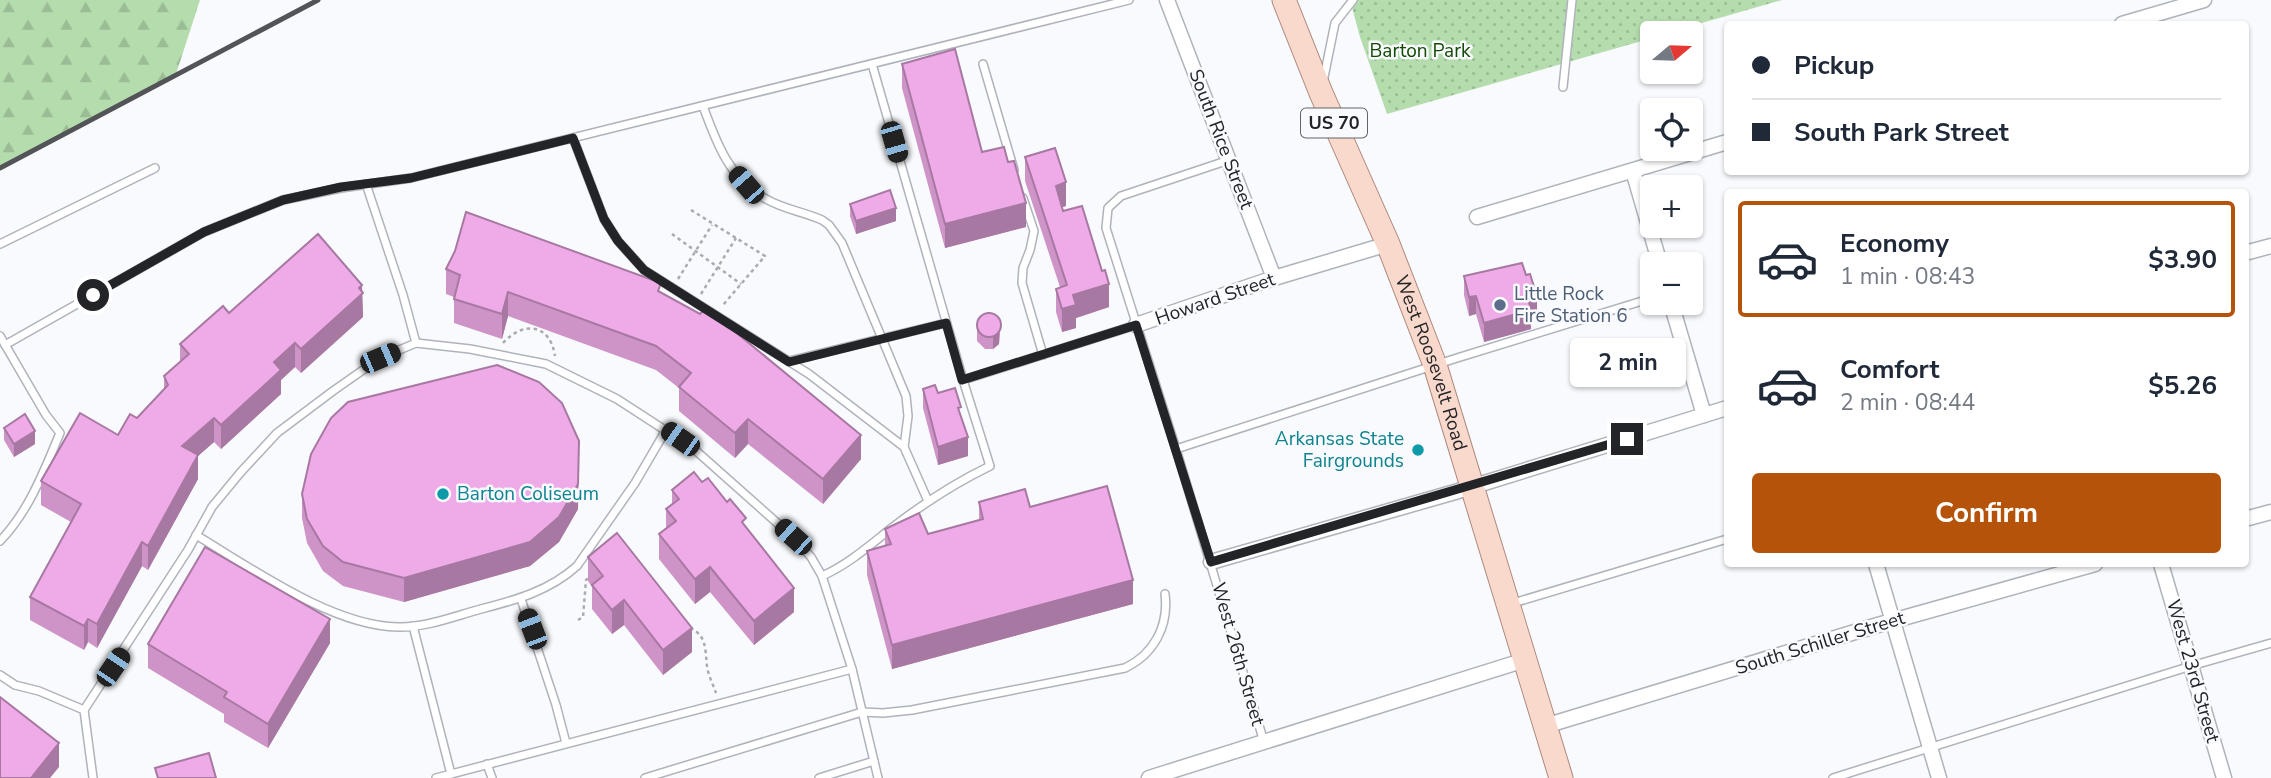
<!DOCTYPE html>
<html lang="en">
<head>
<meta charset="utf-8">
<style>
  body { margin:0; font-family:"Nunito Sans",sans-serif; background:#f2f2f3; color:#1f2937; height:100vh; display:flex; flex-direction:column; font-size:26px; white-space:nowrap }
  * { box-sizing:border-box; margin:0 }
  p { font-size:23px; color:#747a83 }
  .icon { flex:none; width:38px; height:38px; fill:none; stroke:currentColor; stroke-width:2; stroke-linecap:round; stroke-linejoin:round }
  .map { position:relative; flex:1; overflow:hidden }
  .drawer { position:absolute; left:1724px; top:189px; width:525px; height:378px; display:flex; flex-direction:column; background:#fff; border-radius:7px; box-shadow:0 2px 5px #0004 }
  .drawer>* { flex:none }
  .top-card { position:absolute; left:1724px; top:21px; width:525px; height:154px; border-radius:7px; box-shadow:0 2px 5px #0004; display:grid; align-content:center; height:154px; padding:0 28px; background:#fff }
  .needle { width:46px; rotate:71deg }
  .buttons { position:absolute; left:1640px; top:21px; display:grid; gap:14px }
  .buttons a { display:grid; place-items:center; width:63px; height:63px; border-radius:7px; background:#fff; box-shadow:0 2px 5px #0004; font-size:35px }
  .end { position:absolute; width:32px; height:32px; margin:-16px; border:9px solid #232427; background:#fff; box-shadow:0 0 0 4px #fff }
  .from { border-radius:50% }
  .bubble { position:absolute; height:49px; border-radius:7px; background:#fff; box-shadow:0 2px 5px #0004; font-size:23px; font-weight:700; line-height:49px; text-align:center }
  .car { position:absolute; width:21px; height:42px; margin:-21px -10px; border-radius:9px; box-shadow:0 0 5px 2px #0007; background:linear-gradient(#222 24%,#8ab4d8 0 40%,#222 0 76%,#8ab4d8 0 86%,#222 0) }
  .top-card b { display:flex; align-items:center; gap:24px; height:66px; font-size:26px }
  .top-card b+b { border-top:2px solid #e0e1e3 }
  .top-card i { width:18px; height:18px; background:#1f2937 }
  ul { padding:12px 0 0; list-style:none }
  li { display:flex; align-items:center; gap:21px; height:116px; margin:0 14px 10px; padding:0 14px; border:4px solid transparent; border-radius:7px }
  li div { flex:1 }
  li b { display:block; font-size:26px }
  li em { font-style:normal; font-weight:700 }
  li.on { border-color:#b45309 }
  li>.icon { width:63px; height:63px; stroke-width:1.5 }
  .cta { display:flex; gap:14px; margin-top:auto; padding:14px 28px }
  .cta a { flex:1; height:80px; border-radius:7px; background:#b45309; color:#fff; font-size:28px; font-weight:700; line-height:80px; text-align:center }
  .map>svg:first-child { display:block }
</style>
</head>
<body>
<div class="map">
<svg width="2271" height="778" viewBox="0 0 2271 778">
  <defs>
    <pattern id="green-dots" width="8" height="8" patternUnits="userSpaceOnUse" patternTransform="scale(1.75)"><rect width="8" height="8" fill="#b5dcad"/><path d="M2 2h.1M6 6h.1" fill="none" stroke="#9bbd95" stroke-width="1.8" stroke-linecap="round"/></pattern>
    <pattern id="forest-firs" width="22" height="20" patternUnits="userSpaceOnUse" patternTransform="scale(1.75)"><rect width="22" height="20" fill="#b5dcad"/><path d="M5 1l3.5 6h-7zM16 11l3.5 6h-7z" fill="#9bbd95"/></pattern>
  </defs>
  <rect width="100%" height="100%" fill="#f8fafd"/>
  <!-- green -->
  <path fill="url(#green-dots)" d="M 1350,0 L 1782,0 L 1667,33 L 1652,33 L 1652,38 L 1387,114 L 1360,37 Z"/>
  <!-- forest -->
  <path fill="url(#forest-firs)" d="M 0,0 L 200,0 L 176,74 L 0,168 Z"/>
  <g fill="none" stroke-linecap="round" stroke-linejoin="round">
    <!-- lane casing -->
    <g stroke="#afb3bb" stroke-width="10">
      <g id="lane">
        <path d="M 983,64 L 1014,170"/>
        <path d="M 1323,82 L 1335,23 L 1353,0"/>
        <path d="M 1563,87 L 1572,0"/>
        <path d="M 703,106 C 716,142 730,180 766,199 C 783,209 804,212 822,220 L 829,225 L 842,243 L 906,396 L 908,416 L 904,447 L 928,501"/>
        <path d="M 573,138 L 604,219 L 618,241 L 644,270 L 809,374 L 904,447"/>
        <path d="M 1229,160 L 1121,196 L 1108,208 L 1106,228 L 1176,449 L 1264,742"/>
        <path d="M 366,184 L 403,295 L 416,343"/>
        <path d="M 1023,198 L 1034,231 L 1030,250 L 1023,268 L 1022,283 L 1043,355"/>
        <path d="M 0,244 L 155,168"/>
        <path d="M 0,336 L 46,415 L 60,433 C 44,471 29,511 0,541"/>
        <path d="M 5,345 L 204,232 L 283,200 L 341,188 L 411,178 L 1129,0"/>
        <path d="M 789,361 L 946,323"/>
        <path d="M 963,380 L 1136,325"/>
        <path d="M 1176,449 L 1457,358 L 1652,298"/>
        <path d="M 196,535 C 251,568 332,626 398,627 C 425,628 455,616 481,609 C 516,600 549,591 577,566 L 635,483 L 666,430"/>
        <path d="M 822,576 C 849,564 870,545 893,527 C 924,503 955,483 990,466 L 963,380 L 872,64"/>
        <path d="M 521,599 L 556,705 L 566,743"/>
        <path d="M 1510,604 L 1727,539"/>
        <path d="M 413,626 L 451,774"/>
        <path d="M 0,675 L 15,685 L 39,691 L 84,710"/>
        <path d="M 487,764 L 492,778"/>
        <path d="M 93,778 L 84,710 L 188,550 L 212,507 L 240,473 L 277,433 L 333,391 L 380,358 L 416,343 L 470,349 L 546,364 L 617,399 L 694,449 L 793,537 L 811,557 L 822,576 L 852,669 L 878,778"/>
        <path d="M 436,778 L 852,669"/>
        <path d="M 645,778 L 862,712 L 883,713 L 912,710 L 1125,668 C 1154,654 1169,626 1165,594"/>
        <path d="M 819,778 L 874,761"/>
        <path d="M 1833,778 L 2191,666 L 2271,643"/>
      </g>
    </g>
    <!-- street casing -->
    <g stroke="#afb3bb" stroke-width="17">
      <g id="street">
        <path d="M 1167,0 L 1274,278"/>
        <path d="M 2122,24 L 2204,0"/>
        <path d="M 1633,171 L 1660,264"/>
        <path d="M 1477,217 L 1727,142"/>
        <path d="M 2245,253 L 2271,246"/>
        <path d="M 1671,303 L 1704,415"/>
        <path d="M 1136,325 L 1274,278 L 1388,244"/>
        <path d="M 2245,519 L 2271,512"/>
        <path d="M 1211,562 L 1455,492 L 1727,408"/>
        <path d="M 1876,564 L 1939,778"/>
        <path d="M 2161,564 L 2224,778"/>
        <path d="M 1545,726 L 1878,625 L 2095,564"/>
        <path d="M 1149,778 L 1525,660"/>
      </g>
    </g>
    <!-- primary casing -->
    <g stroke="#ac897d" stroke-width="25">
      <g id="primary">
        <path id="s1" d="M 1284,0 L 1321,93 L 1388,244 L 1435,365 L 1561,778"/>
      </g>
    </g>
    <!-- path -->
    <g stroke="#a9abae" stroke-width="2.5" stroke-dasharray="3.5 3.5" stroke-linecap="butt">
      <path d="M 691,210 L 765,256 L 723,305"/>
      <path d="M 672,234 L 741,284"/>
      <path d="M 678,279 L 712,225"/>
      <path d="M 701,294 L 736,238"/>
      <path d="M 503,343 C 523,321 550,323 555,356"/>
      <path d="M 578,620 L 583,617 L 586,580 L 590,577"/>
      <path d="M 690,628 C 707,635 705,650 707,666 C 708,675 713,684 716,693"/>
    </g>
    <!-- lane -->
    <use href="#lane" stroke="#fff" stroke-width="7"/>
    <!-- street -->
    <use href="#street" stroke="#fff" stroke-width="14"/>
    <!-- primary -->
    <use href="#primary" stroke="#fad9cd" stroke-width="23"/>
    <!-- rail -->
    <path stroke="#535457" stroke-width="5" d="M 0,168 L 318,0"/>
  </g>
  <!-- wall -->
  <g fill="#ce93c7">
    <path d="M 902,64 L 982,152 L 1026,227 L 945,248 L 902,88 Z"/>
    <path d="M 1025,157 L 1066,206 L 1062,207 L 1063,211 L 1109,307 L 1076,318 L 1076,328 L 1062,332 L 1056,312 L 1056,289 L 1060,287 L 1025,181 Z"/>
    <path d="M 850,204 L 896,221 L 856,234 L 850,216 Z"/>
    <path d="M 446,269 L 661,293 L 861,459 L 823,504 L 748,444 L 735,458 L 679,411 L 679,388 L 656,370 L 508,316 L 502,339 L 454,323 L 454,297 L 446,294 Z"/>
    <path d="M 1464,276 L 1537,315 L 1531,317 L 1531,329 L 1484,342 L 1476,314 L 1469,316 L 1464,295 Z"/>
    <path d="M 362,293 L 363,317 L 301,373 L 295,367 L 281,380 L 281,394 L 221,449 L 214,442 L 198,456 L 198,479 L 148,570 L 142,566 L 97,648 L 88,642 L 84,650 L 30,620 L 30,597 L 71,522 L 41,505 L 41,481 L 118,435 L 137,418 L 164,389 L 164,376 L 180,362 L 180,344 L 229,313 Z"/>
    <path d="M 977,320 L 1000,333 L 999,344 L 993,349 L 985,349 L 977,341 Z"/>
    <path d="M 923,389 L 938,393 L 961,416 L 968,456 L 938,465 L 923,408 Z"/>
    <path d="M 4,428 L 35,444 L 14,457 L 4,440 Z"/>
    <path d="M 579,466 L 578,509 L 559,542 L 530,566 L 404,602 L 343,586 L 323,571 L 307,543 L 302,518 L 302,494 Z"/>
    <path d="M 702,482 L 746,527 L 794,612 L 754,645 L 710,592 L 695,604 L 659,559 L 659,534 L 666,528 L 666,509 L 672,505 L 672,490 Z"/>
    <path d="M 979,502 L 1030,507 L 1133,604 L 892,669 L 867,575 L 867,551 L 885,546 L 885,529 L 928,534 L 979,520 Z"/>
    <path d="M 588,557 L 692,652 L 663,675 L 624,625 L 612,634 L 592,609 L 592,587 L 588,581 Z"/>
    <path d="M 330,643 L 268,748 L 224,722 L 224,714 L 148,668 L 148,644 Z"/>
  </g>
  <!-- shaded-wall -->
  <g fill="#a778a2">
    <path d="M 1066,182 L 1066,206 L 1056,209 L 1056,186 Z"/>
    <path d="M 1026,203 L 1026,227 L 945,248 L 945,224 Z"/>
    <path d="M 896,208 L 896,221 L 856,234 L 856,221 Z"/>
    <path d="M 1109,284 L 1109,307 L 1076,318 L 1076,328 L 1062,332 L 1062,309 L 1073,295 Z"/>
    <path d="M 362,285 L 363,317 L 301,373 L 301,349 Z"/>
    <path d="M 508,292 L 508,316 L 502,339 L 502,314 Z"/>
    <path d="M 1476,296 L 1476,314 L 1469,316 L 1469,297 Z"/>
    <path d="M 1537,296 L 1537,315 L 1531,317 L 1531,329 L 1484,342 L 1484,323 L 1528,299 Z"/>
    <path d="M 1000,320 L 999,344 L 993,349 L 993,336 Z"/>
    <path d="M 295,343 L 295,367 L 281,380 L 281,394 L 221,449 L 221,425 L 274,362 Z"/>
    <path d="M 214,418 L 214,442 L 198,456 L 198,479 L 148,570 L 148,546 L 182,446 Z"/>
    <path d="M 748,419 L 748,444 L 735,458 L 735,433 Z"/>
    <path d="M 35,431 L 35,444 L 14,457 L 14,444 Z"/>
    <path d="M 861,435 L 861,459 L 823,504 L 823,479 Z"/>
    <path d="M 968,437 L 968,456 L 938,465 L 938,447 Z"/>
    <path d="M 579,441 L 578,509 L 559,542 L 530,566 L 404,602 L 404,578 Z"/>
    <path d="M 142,542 L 142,566 L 97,648 L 97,624 Z"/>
    <path d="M 710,567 L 710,592 L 695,604 L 695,579 Z"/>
    <path d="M 1133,580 L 1133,604 L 892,669 L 892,645 Z"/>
    <path d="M 794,588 L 794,612 L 754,645 L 754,621 Z"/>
    <path d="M 624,600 L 624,625 L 612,634 L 612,610 Z"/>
    <path d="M 88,619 L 88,642 L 84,650 L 84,626 Z"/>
    <path d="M 330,619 L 330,643 L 268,748 L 268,724 Z"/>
    <path d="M 692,628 L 692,652 L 663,675 L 663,650 Z"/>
    <path d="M 59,743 L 59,767 L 50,778 L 31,778 Z"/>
  </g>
  <!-- building -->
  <g fill="#efabe7" stroke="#a778a2" stroke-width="2">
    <path d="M 955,49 L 982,152 L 1004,147 L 1008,162 L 1014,161 L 1026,203 L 945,224 L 902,64 Z"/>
    <path d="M 1055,148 L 1066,182 L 1056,186 L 1063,211 L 1082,206 L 1102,271 L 1105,270 L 1109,284 L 1073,295 L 1076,305 L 1062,309 L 1056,289 L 1067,285 L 1025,157 Z"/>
    <path d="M 890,190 L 896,208 L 856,221 L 850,204 Z"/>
    <path d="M 466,212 L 661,283 L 658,291 L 700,314 L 706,308 L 861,435 L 823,479 L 748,419 L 735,433 L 679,387 L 691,373 L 656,346 L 508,292 L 502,314 L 454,299 L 460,275 L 446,269 L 455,251 Z"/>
    <path d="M 318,234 L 362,285 L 359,288 L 363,293 L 301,349 L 295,343 L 274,362 L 281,370 L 221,425 L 214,418 L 182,446 L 198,455 L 148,546 L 142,542 L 97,624 L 88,619 L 84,626 L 30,597 L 81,504 L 41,481 L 80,413 L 118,435 L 130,414 L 137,418 L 168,385 L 164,376 L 189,354 L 180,344 L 223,306 L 229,313 Z"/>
    <path d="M 1522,263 L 1526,275 L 1530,274 L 1537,296 L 1528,299 L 1531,310 L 1484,323 L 1476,296 L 1469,297 L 1464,276 Z"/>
    <circle cx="989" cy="325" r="12"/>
    <path d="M 497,365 L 539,382 L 562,403 L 579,441 L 578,484 L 559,517 L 530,542 L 404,578 L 343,562 L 323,546 L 307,519 L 302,494 L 311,454 L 331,418 L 348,402 Z"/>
    <path d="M 935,385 L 938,393 L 955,388 L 961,407 L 958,408 L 968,437 L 938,447 L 923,389 Z"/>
    <path d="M 25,414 L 35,431 L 14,444 L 4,428 Z"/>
    <path d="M 694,472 L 702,482 L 708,478 L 727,502 L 730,499 L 746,518 L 742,522 L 794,588 L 754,621 L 710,567 L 695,579 L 659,534 L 676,521 L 666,509 L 679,499 L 672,490 Z"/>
    <path d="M 1107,486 L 1133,580 L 892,645 L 867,551 L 891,544 L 885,529 L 919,513 L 928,534 L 983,519 L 979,502 L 1025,489 L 1030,507 Z"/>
    <path d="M 617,533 L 692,628 L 663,650 L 624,600 L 612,610 L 592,585 L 603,576 L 588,557 Z"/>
    <path d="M 205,547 L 330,619 L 268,724 L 224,697 L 227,692 L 148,644 Z"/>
    <path d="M 0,697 L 59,743 L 31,778 L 0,778 Z"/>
    <path d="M 209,753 L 216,778 L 158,778 L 155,768 Z"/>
  </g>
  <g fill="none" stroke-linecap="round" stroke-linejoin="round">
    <!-- route -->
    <path stroke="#232427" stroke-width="9" d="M 93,295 L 204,232 L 283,200 L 341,187 L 411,178 L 573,138 L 604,219 L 618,241 L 644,270 L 789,362 L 946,323 L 962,380 L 1136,325 L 1211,562 L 1627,439"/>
  </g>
  <!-- markers -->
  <circle fill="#5c6f8a" stroke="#f8fafd" stroke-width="2.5" cx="1500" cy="305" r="7"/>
  <g fill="#0f9aa8" stroke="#f8fafd" stroke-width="2.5">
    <circle cx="1418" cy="450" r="7"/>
    <circle cx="443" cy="494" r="7"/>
  </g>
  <g text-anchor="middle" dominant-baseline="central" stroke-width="5" stroke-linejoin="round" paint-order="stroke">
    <!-- shield labels -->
    <rect fill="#f8fafd" stroke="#636467" stroke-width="2" x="1301" y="108.5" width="66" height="29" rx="5"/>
    <g font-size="18" font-weight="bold" fill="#232427">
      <text x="1334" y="123">US 70</text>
    </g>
    <!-- park labels -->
    <g font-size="19" fill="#114902" stroke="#f8fafd">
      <text x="1420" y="51">Barton Park</text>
    </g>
    <!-- street labels -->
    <g font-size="19" fill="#232427" stroke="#f8fafd">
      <text transform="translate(1221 139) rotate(69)">South Rice Street</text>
      <text transform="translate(1215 299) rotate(-19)">Howard Street</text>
      <text stroke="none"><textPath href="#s1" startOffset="392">West Roosevelt Road</textPath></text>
      <text transform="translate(1820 643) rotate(-17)">South Schiller Street</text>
      <text transform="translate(1238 654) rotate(74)">West 26th Street</text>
      <text transform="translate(2193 671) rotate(74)">West 23rd Street</text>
    </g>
    <!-- service labels -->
    <g font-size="19" fill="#4e5e75" stroke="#f8fafd" text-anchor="start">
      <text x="1514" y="294">Little Rock<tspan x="1514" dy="22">Fire Station 6</tspan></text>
    </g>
    <!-- culture labels -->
    <g font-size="19" fill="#0d838f" stroke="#f8fafd" text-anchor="end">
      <text x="1404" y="439">Arkansas State<tspan x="1404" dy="22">Fairgrounds</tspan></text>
      <text x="457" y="494" text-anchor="start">Barton Coliseum</text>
    </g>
  </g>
</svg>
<div class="buttons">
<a><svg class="needle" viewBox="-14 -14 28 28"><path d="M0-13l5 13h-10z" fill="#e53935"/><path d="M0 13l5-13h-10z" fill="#747a83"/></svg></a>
<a><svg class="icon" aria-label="locate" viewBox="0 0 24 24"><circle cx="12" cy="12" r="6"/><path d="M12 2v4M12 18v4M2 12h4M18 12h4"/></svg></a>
<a>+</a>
<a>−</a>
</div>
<i class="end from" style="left:93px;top:295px"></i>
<i class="end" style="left:1627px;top:439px"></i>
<div class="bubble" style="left:1570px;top:338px;width:116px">2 min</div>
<i class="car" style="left:894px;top:142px;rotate:164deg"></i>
<i class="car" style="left:746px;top:185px;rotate:319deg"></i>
<i class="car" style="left:380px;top:358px;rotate:67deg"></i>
<i class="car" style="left:680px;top:439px;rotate:305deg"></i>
<i class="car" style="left:793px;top:537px;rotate:312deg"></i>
<i class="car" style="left:532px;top:629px;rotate:339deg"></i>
<i class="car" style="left:113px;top:667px;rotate:34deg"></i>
<div class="top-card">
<b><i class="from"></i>Pickup</b>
<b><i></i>South Park Street</b>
</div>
<section class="drawer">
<ul>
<li class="on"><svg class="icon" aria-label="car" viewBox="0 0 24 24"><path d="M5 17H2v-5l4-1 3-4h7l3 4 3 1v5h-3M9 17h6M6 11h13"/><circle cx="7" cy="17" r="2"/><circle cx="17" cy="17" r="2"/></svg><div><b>Economy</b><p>1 min · 08:43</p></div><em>$3.90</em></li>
<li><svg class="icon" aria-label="car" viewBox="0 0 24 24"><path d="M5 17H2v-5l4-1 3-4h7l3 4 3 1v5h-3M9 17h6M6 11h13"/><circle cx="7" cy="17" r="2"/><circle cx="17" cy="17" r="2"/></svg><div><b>Comfort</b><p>2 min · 08:44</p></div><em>$5.26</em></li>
</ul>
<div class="cta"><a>Confirm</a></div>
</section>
</div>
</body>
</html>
